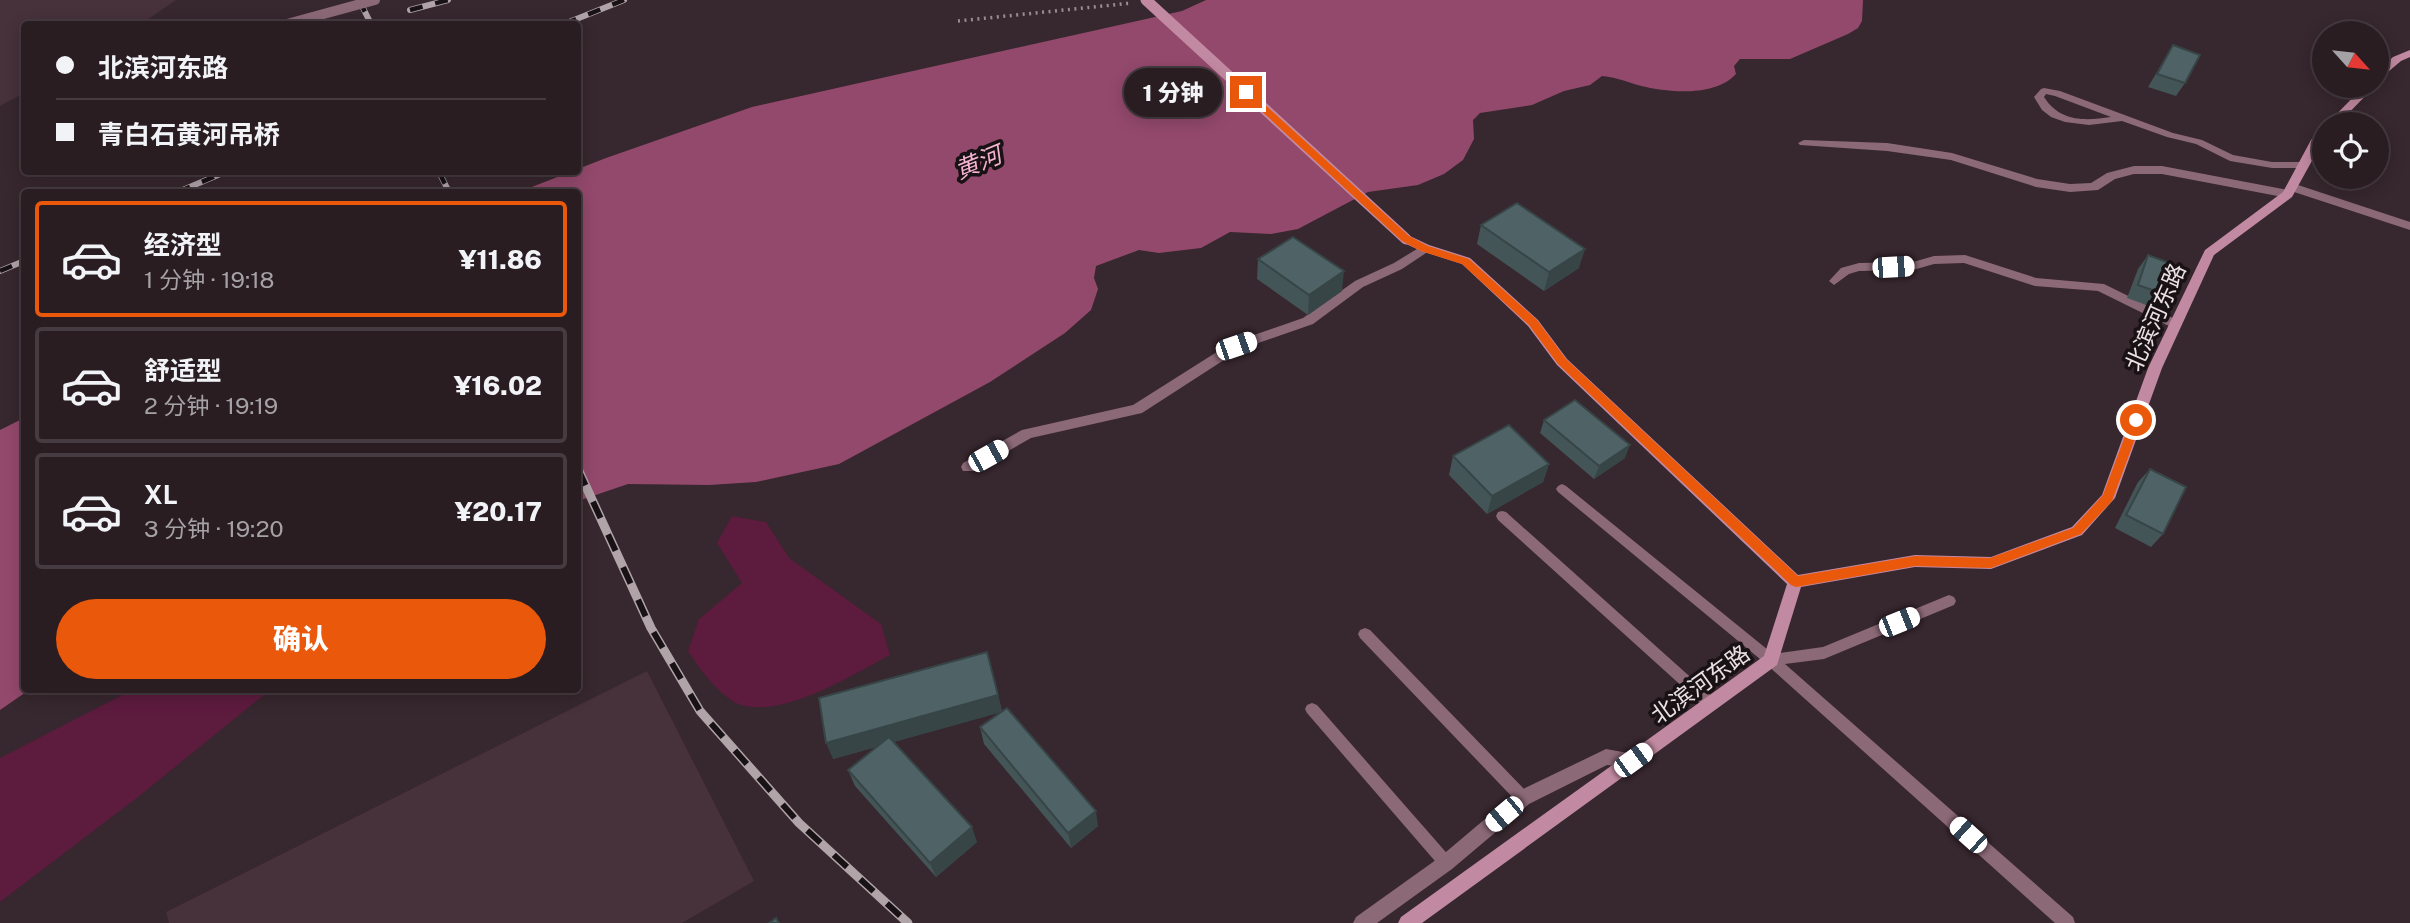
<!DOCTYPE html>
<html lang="zh">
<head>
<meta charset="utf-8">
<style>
  body { margin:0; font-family:"Public Sans","Noto Sans SC",sans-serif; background:#352a2f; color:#f1f3f6; height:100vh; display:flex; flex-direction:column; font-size:26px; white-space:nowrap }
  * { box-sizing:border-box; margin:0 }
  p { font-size:23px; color:#a5a2a5 }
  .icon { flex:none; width:38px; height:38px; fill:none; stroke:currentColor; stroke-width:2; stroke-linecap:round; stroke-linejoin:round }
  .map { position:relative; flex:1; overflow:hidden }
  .side { position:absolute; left:21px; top:189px; width:560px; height:504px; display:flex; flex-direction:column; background:#291d22; border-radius:7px; box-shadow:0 4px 18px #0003,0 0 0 2px #453b40 }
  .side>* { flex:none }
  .top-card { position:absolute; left:21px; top:21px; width:560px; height:154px; border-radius:7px; box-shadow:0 4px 18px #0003,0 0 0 2px #453b40; display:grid; align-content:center; height:154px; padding:0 35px; background:#291d22 }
  .needle { width:46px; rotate:117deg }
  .fabs { position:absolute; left:2312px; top:21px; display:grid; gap:14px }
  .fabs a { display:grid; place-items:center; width:77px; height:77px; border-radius:50%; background:#291d22; box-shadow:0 4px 18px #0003,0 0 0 2px #453b40; font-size:35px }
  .end { position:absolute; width:32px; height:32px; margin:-16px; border:9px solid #ea580c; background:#fff; box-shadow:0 0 0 4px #fff }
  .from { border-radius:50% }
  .bubble { position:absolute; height:49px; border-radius:24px; background:#291d22; box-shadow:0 4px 18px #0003,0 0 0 2px #453b40; font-size:23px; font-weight:800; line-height:49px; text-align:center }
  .car { position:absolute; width:21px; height:42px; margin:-21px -10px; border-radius:9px; box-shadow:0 0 5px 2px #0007; background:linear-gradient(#fff 24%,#345 0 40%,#fff 0 76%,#345 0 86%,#fff 0) }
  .top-card b { display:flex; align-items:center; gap:24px; height:66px; font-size:26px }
  .top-card b+b { border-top:2px solid #453b40 }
  .top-card i { width:18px; height:18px; background:#f1f3f6 }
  ul { padding:12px 0 0; list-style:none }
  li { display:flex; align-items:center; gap:21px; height:116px; margin:0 14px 10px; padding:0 21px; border:4px solid #453b40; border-radius:7px }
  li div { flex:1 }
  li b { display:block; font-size:26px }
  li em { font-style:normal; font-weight:800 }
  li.active { border-color:#ea580c }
  li>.icon { width:63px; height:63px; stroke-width:1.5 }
  .button { display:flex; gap:14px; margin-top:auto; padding:14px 35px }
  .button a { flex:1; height:80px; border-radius:42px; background:#ea580c; color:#fff; font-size:28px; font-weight:800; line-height:80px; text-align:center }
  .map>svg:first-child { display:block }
</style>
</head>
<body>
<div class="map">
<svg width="2410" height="923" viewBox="0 0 2410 923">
  <rect width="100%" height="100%" fill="#37272e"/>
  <!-- built -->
  <g fill="#47313b">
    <path d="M 0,0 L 176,0 L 141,24 L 24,24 L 24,93 L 0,106 Z"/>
    <path d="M 647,671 L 754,881 L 682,923 L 169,923 L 166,912 Z"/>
  </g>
  <!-- green -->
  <g fill="#5d1b3e">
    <path d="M 732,516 L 766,522 L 789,558 L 881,624 L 890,655 C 852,675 789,715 745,706 C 723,702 699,668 688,651 L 699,619 L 742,583 L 717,543 Z"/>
    <path d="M 132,690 L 270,690 L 138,797 L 0,902 L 0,758 Z"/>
  </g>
  <!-- water -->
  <g fill="#93496c">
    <path d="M 1206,0 L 1863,0 L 1862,21 L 1858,28 L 1848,34 L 1790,59 L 1740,59 L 1734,66 L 1736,74 C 1716,96 1673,93 1646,87 C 1631,84 1618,77 1602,76 L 1590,85 L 1564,91 L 1532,105 L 1480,113 L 1473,120 L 1474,139 L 1463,160 L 1444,174 L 1418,185 L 1368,192 L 1298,229 L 1271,234 L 1230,232 L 1201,248 L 1159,253 L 1139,250 L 1096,266 L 1094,278 L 1098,289 L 1091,310 L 1065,333 L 990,382 L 839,464 L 756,482 L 709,485 L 628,484 L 578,501 L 578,192 L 519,192 L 606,158 L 752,107 L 1182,11 Z"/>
    <path d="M 24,418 L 24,690 L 29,690 L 0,710 L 0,430 Z"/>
  </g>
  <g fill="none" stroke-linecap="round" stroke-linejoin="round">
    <!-- path -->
    <path stroke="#998c91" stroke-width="3.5" stroke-dasharray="2 4.5" stroke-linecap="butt" d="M 958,21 L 1132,3"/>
    <!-- lane -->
    <g fill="#8c6977" fill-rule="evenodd">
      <path d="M 2044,88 L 2060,91 L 2173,133 L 2202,140 L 2233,155 L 2272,162 L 2303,162 L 2308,165 L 2303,168 L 2272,168 L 2230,161 L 2196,144 L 2167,137 L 2122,121 L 2089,125 L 2065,122 L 2051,117 L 2042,110 L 2034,97 L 2041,89 ZM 2046,94 L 2055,96 L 2111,117 C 2085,121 2060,122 2044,97 Z"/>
      <path d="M 1965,255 L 2036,278 L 2104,284 L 2179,321 L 2181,324 L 2175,328 L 2171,327 L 2098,291 L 2035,286 L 1964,263 L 1934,264 L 1913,270 L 1859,271 L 1849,274 L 1834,285 L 1829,281 L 1841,268 L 1859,263 L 1913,262 L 1934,256 Z"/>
      <path d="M 1562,484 L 1566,486 L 1773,654 L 1823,647 L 1944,597 L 1949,595 L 1954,597 L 1956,601 L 1954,605 L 1824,659 L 1785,664 L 2073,917 L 2075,923 L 2055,923 L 1766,664 L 1558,492 L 1556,489 L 1558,486 Z"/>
      <path d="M 1502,511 L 1506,512 L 1716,700 L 1718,704 L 1716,708 L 1711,710 L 1706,708 L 1498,520 L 1496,516 L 1498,512 Z"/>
      <path d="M 1365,628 L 1370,630 L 1528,793 L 1530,798 L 1528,803 L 1523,805 L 1518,803 L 1360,638 L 1358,634 L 1360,630 Z"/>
      <path d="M 1312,703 L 1317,705 L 1451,858 L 1454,863 L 1451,868 L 1446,870 L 1441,868 L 1307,713 L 1305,709 L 1307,705 Z"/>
    </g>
    <!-- street -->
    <g fill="#8c6977" fill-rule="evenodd">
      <path d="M 1804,140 L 1887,143 L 1952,153 L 2037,179 L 2070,184 L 2091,183 L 2107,173 L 2134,166 L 2162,166 L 2288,190 L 2294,194 L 2288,198 L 2162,174 L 2134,174 L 2115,179 L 2098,190 L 2070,192 L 2036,187 L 1951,160 L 1887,151 L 1800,145 L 1798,143 Z"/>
      <path d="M 2292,183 L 2410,222 L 2410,230 L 2288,190 L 2288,184 Z"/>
      <path d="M 1425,244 L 1431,248 L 1429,251 L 1402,269 L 1363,287 L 1313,324 L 1241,349 L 1142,413 L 1031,438 L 973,471 L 963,471 L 961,467 L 963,463 L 1022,430 L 1133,405 L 1231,343 L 1303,318 L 1355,281 L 1394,263 Z"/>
      <path d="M 1606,749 L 1639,755 L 1641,760 L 1639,765 L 1633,768 L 1607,765 L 1529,804 L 1452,869 L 1377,923 L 1353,923 L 1356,917 L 1440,857 L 1517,792 Z"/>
    </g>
    <!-- secondary -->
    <g fill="#c28aa2" fill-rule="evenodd">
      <path d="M 2410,50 L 2410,57 L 2401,61 L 2376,82 L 2376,73 L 2393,57 Z"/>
      <path d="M 2364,86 L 2375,86 L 2338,124 L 2327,124 Z"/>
      <path d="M 2324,129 L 2324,139 L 2292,197 L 2214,255 L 2162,368 L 2115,498 L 2082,535 L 1991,569 L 1915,567 L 1801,587 L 1777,665 L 1422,923 L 1398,923 L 1401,917 L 1764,656 L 1787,584 L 1557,365 L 1528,326 L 1462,264 L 1421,251 L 1402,242 L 1400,239 L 1402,236 L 1410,236 L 1429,245 L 1470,258 L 1538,320 L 1567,359 L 1798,575 L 1915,555 L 1991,557 L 2072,527 L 2102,495 L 2148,368 L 2205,250 L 2283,192 L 2311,140 L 2320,130 Z"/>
    </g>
    <!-- rail-far1 casing -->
    <g stroke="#b0a4a9" stroke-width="6">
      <g id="rail-far1">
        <path d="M 359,0 L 371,24"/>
        <path d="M 410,10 L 448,0"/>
        <path d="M 564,24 L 624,0"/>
        <path d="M 439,172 L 449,192"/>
        <path d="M 178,192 L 225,172"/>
        <path d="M 0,271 L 24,261"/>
      </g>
    </g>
    <!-- rail casing -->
    <g stroke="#b0a4a9" stroke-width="9">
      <path id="rail" d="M 578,469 L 651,628 L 700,711 L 799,823 L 908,923"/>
    </g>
    <!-- rail-far1 -->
    <use href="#rail-far1" stroke="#191215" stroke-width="4.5" stroke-dasharray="13" stroke-linecap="butt"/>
    <!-- rail -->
    <use href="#rail" stroke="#191215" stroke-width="6" stroke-dasharray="18" stroke-linecap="butt"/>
    <!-- lane-bridge -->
    <path stroke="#8c6977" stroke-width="10" d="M 287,24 L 375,0"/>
    <!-- secondary-bridge -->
    <path stroke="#c28aa2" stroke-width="11" d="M 1146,0 L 1406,239"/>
  </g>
  <!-- wall -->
  <g fill="#445558">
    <path d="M 2173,45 L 2185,83 L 2176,96 L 2148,87 Z"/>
    <path d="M 1481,225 L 1579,268 L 1544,291 L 1477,244 Z"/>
    <path d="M 2148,255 L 2166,295 L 2155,308 L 2127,298 L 2138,269 Z"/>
    <path d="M 1258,259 L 1342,291 L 1308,315 L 1257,279 Z"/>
    <path d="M 1544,420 L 1625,458 L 1594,479 L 1540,433 Z"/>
    <path d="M 1453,456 L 1549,464 L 1543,482 L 1487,514 L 1449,475 Z"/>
    <path d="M 2150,469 L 2163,534 L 2151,547 L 2115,528 L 2138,482 Z"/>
    <path d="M 987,652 L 1002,711 L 1098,826 L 1071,848 L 984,744 L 980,727 L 1001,712 L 893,742 L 977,842 L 936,877 L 855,786 L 848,770 L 876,747 L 833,759 Z"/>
  </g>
  <!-- shaded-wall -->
  <g fill="#374547">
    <path d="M 1585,249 L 1579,268 L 1544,291 L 1549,272 Z"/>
    <path d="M 1344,271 L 1342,291 L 1308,315 L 1309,295 Z"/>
    <path d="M 1630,445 L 1625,458 L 1594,479 L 1599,466 Z"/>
    <path d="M 1549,464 L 1543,482 L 1487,514 L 1492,496 Z"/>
    <path d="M 998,695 L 1002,712 L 833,759 L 826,743 Z"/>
    <path d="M 1096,811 L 1098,826 L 1071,848 L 1068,833 Z"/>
    <path d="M 972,827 L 977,842 L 936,877 L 930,863 Z"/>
  </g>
  <!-- building -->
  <g fill="#4f6366" stroke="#374547" stroke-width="2">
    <path d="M 2173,45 L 2200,55 L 2185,83 L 2157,74 Z"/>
    <path d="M 1517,203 L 1585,249 L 1549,272 L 1481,225 Z"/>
    <path d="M 1293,237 L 1344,271 L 1309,295 L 1258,259 Z"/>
    <path d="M 2148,255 L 2175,265 L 2166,295 L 2138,285 Z"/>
    <path d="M 1575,400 L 1630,445 L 1599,466 L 1544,420 Z"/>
    <path d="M 1509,425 L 1549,464 L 1492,496 L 1453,456 Z"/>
    <path d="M 2150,469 L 2186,487 L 2163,534 L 2126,515 Z"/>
    <path d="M 987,652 L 998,695 L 826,743 L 819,698 Z"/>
    <path d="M 1007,708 L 1096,811 L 1068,833 L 980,727 Z"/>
    <path d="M 889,737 L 972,827 L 930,863 L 848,770 Z"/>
    <path d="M 776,918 L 779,923 L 769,923 Z"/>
  </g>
  <!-- route -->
  <path fill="#ea580c" d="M 1243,90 L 1249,90 L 1409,236 L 1428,246 L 1469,259 L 1537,320 L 1566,359 L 1798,576 L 1915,556 L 1990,558 L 2073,528 L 2103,495 L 2131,420 L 2136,415 L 2142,420 L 2112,501 L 2081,534 L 1991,568 L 1915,566 L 1796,587 L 1791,585 L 1558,364 L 1529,325 L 1462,264 L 1421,251 L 1402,241 L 1243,94 Z"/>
  <g text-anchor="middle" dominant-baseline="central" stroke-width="7" stroke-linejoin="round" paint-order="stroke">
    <!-- street labels -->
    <g font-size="23" fill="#ebe1e5" stroke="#191215">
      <text transform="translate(2155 317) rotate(-66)">北滨河东路</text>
      <text transform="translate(1700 684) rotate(-36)">北滨河东路</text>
    </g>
    <!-- water labels -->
    <g font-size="24" font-style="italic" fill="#f4b3ce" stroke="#191215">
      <text transform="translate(978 162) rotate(-22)">黄河</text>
    </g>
  </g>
</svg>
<div class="fabs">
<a><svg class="needle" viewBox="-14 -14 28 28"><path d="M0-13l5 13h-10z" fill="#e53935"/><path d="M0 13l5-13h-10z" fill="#a5a2a5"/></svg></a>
<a><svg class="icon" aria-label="locate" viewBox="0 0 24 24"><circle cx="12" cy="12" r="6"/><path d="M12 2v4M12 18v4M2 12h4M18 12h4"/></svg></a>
</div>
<i class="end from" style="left:2136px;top:420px"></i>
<i class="end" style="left:1246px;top:92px"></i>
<div class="bubble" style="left:1124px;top:68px;width:98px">1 分钟</div>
<i class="car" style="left:1893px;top:267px;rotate:87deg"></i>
<i class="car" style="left:1236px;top:346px;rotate:71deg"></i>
<i class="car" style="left:988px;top:456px;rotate:61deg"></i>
<i class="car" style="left:1899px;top:622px;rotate:68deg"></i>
<i class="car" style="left:1633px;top:760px;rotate:54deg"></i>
<i class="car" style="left:1504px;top:814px;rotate:230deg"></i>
<i class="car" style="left:1968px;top:835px;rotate:312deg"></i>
<div class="top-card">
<b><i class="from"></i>北滨河东路</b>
<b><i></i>青白石黄河吊桥</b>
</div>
<section class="side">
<ul>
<li class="active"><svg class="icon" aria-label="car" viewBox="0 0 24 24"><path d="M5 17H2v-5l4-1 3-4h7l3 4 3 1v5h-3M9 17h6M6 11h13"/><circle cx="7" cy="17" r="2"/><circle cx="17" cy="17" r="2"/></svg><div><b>经济型</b><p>1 分钟 · 19:18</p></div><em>¥11.86</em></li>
<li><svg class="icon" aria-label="car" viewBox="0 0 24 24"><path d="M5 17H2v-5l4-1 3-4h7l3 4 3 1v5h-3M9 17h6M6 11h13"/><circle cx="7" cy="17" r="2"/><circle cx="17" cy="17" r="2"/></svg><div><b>舒适型</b><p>2 分钟 · 19:19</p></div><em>¥16.02</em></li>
<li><svg class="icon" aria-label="car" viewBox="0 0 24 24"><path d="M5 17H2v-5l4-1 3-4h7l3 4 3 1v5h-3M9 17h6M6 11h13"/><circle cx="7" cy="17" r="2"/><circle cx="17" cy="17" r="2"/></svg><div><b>XL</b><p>3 分钟 · 19:20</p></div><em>¥20.17</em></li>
</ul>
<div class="button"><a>确认</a></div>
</section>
</div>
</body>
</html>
